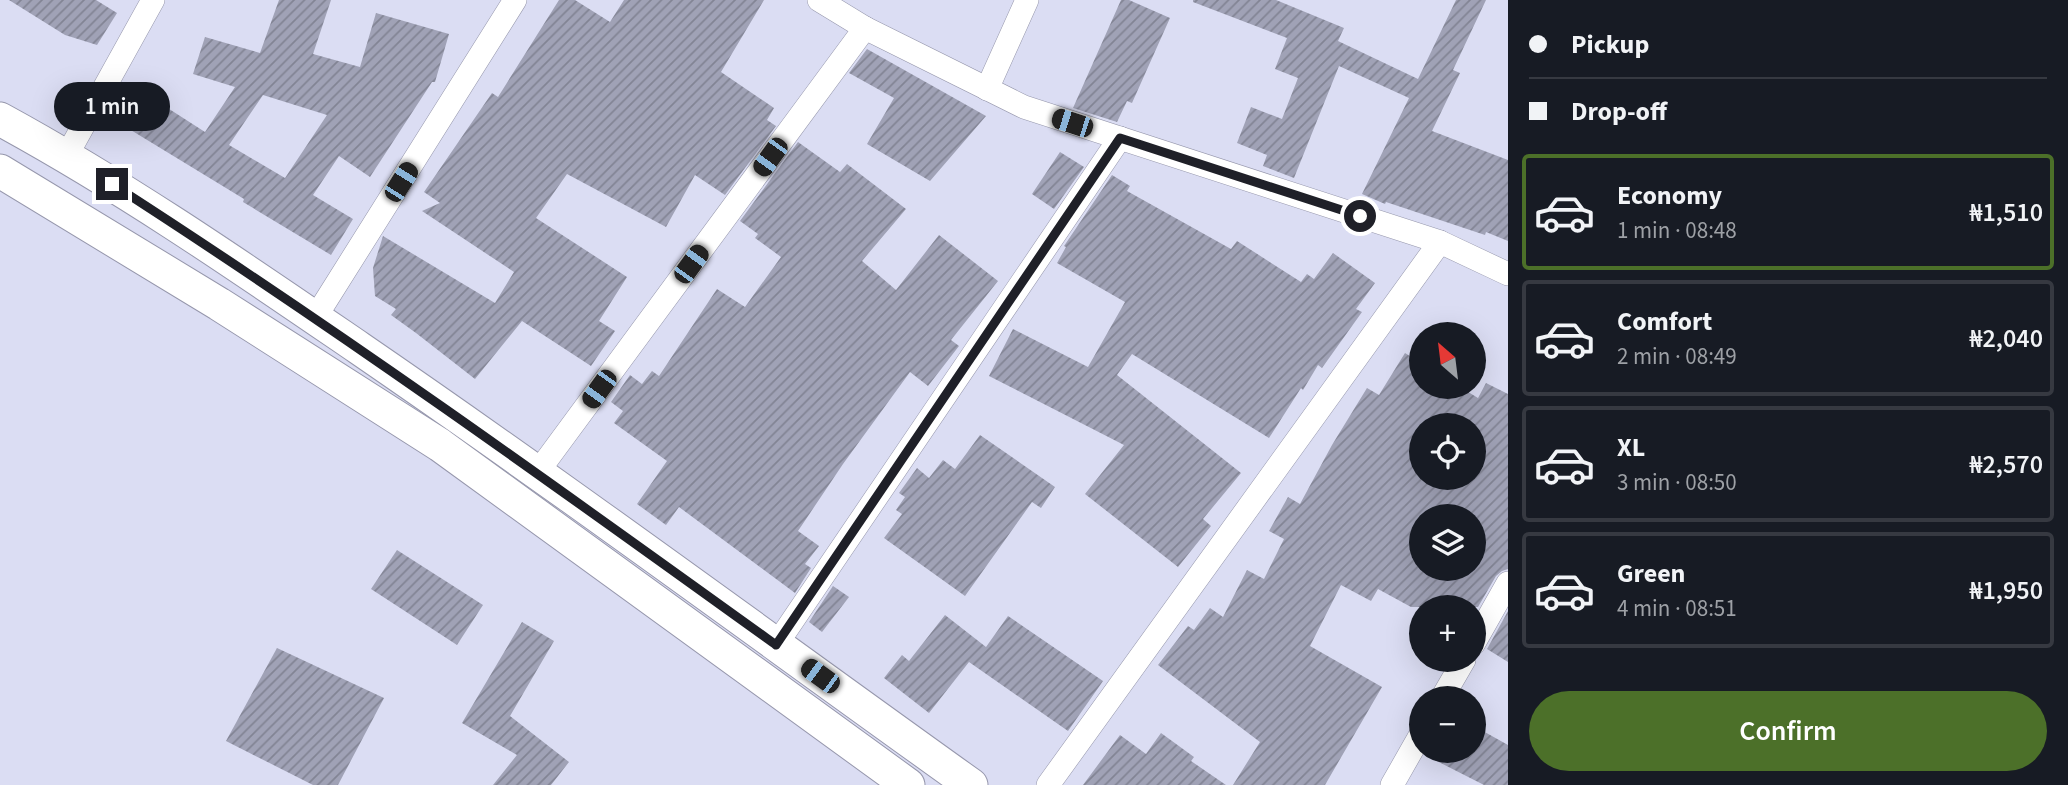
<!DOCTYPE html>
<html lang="en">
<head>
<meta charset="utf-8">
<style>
  body { margin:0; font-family:"Source Sans 3",sans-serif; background:#242831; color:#f1f3f6; height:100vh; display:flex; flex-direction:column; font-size:26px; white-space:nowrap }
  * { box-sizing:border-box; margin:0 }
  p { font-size:23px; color:#9ea1a6 }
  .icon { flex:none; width:38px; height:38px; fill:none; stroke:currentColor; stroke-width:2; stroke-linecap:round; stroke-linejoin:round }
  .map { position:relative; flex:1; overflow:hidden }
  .sheet { display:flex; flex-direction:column; background:#171b24; width:560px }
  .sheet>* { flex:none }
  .guide { display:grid; align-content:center; height:154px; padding:0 21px; background:#171b24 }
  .needle { width:46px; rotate:332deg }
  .controls { position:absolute; left:1409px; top:322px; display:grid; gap:14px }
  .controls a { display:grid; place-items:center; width:77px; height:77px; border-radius:50%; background:#171b24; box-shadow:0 7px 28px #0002; font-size:35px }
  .end { position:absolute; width:32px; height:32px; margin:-16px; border:9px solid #1f2028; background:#fff; box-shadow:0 0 0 4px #fff }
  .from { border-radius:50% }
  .bubble { position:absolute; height:49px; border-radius:24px; background:#171b24; box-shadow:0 7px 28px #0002; font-size:23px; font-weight:600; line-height:49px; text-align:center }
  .car { position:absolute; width:21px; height:42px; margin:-21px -10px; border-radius:9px; box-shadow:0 0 5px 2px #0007; background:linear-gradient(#222 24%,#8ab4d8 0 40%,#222 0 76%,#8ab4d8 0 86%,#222 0) }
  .guide b { display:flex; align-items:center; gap:24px; height:66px; font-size:26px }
  .guide b+b { border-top:2px solid #363941 }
  .guide i { width:18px; height:18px; background:#f1f3f6 }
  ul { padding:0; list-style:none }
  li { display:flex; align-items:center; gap:21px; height:116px; margin:0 14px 10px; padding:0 7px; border:4px solid #363941; border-radius:7px }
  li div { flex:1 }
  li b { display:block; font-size:26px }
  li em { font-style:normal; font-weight:600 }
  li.selected { border-color:#4c7029 }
  li>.icon { width:63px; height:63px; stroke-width:1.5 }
  .cta { display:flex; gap:14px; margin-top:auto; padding:14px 21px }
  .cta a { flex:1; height:80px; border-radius:42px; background:#4c7029; color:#fff; font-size:28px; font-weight:600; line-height:80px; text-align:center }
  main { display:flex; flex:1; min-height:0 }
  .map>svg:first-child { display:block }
</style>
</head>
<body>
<main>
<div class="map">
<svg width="1508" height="785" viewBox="0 0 1508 785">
  <defs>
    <pattern id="building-hatch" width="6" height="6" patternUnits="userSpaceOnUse" patternTransform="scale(1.75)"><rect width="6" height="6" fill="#a0a2b6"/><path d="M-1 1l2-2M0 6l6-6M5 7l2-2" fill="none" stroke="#828494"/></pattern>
  </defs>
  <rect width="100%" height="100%" fill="#dbddf3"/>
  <!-- building -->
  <g fill="url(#building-hatch)" fill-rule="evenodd">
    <path d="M 9,0 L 96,0 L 117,13 L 97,45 L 65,35 Z"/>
    <path d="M 279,0 L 331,0 L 313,54 L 360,67 L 376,13 L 449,34 L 435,82 L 432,82 L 370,177 L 339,156 L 313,195 L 353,219 L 331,255 L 243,202 L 244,199 L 116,121 L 138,89 L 205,132 L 235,87 L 193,74 L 205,37 L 260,53 ZM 263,95 L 327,115 L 285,178 L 229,145 Z"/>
    <path d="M 559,0 L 575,0 L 610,22 L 624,0 L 764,0 L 721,72 L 774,108 L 767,120 L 776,126 L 725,195 L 695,175 L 666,227 L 567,174 L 536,218 L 627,277 L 599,321 L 615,331 L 591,366 L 522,321 L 475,379 L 416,333 L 391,315 L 396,309 L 375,296 L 373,268 L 383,236 L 495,303 L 514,272 L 422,211 L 440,203 L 424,192 L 492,93 L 498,97 Z"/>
    <path d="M 1121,0 L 1129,0 L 1170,18 L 1132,103 L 1127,101 L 1117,122 L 1073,108 Z"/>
    <path d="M 1193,0 L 1276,0 L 1344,28 L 1338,41 L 1418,79 L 1456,0 L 1486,0 L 1453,70 L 1460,73 L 1432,131 L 1508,160 L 1508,241 L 1486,232 L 1485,235 L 1386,202 L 1385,204 L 1362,194 L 1409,98 L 1339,66 L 1294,178 L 1263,166 L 1267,155 L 1237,143 L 1251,107 L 1282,119 L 1298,78 L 1275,69 L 1287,38 L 1193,2 Z"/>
    <path d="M 867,49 L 986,116 L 930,181 L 867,144 L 894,98 L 849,73 Z"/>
    <path d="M 798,142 L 840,172 L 847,164 L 906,209 L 862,261 L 896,290 L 939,235 L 998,281 L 951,340 L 959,346 L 928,386 L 910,372 L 843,464 L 798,531 L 819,546 L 805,564 L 811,568 L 795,593 L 679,507 L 666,525 L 637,504 L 667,461 L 614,423 L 623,411 L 611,402 L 630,375 L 642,384 L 652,371 L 659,376 L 717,289 L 745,307 L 781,257 L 755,238 L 758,234 L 740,221 Z"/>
    <path d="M 1060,152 L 1084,167 L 1054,209 L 1032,194 Z"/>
    <path d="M 1112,175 L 1130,186 L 1127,191 L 1231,249 L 1237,241 L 1301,282 L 1307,274 L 1314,279 L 1333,253 L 1375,283 L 1356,309 L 1362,312 L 1322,368 L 1318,365 L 1303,390 L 1301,388 L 1269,438 L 1132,354 L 1117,375 L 1241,473 L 1203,519 L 1211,526 L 1178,567 L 1085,494 L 1124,445 L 989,376 L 1013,329 L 1088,367 L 1125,302 L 1057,263 L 1066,247 L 1064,246 Z"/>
    <path d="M 1405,353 L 1421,363 L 1421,387 L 1460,387 L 1478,398 L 1486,383 L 1508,394 L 1508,569 L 1502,571 L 1496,576 L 1478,607 L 1411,607 L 1378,589 L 1371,601 L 1341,585 L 1310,646 L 1382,687 L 1325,785 L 1233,785 L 1260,742 L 1158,665 L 1188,626 L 1194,630 L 1210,608 L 1223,617 L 1247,570 L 1264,579 L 1284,539 L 1269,531 L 1288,497 L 1300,504 L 1332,445 L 1367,388 L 1379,395 ZM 1421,425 L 1474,425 L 1474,478 L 1421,478 ZM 1421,516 L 1474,516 L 1474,569 L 1421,569 Z"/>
    <path d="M 980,435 L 1055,487 L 1041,508 L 1032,502 L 965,596 L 884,538 L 902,514 L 896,510 L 905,497 L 899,493 L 917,468 L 929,478 L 943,460 L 955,469 Z"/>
    <path d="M 397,550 L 483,605 L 457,645 L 371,589 Z"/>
    <path d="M 833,586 L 849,597 L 822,632 L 809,622 Z"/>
    <path d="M 1508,611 L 1508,662 L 1487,649 Z"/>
    <path d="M 945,615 L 986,647 L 1008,616 L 1103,681 L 1068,731 L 969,662 L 929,713 L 884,678 L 902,655 L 909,661 Z"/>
    <path d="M 522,622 L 554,641 L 510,716 L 569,762 L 551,785 L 493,785 L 517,755 L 462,723 Z"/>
    <path d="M 277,648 L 384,698 L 338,785 L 313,785 L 226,741 Z"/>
    <path d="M 1474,726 L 1508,745 L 1508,785 L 1484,785 L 1425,755 L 1428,751 L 1474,751 Z"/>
    <path d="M 1161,733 L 1194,757 L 1191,761 L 1226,785 L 1083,785 L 1120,735 L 1146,754 Z"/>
  </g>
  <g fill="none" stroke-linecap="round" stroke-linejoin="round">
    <!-- minor casing -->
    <g stroke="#9697ac" stroke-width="24">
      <g id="minor">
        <path d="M 819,0 L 865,28 L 1024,107 L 1440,242 L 1508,274"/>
        <path d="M 987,89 L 1027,0"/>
        <path d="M 67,155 L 153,0"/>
        <path d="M 315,318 L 515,0"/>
        <path d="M 537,473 L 865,28"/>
        <path d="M 1474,643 L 1508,583"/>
        <path d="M 776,645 L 1120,138"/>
        <path d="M 1442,698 L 1464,660"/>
        <path d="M 1048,785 L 1440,242"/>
        <path d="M 1392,785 L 1421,734"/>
      </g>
    </g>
    <!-- secondary casing -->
    <g stroke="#9697ac" stroke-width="35">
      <g id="secondary">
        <path d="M 0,119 C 125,187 242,268 359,348 C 566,490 767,639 971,785"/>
        <path d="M 0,171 L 219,304 L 440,445 L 908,785"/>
      </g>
    </g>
    <!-- minor -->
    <use href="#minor" stroke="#fff" stroke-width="23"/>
    <!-- secondary -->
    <use href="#secondary" stroke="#fff" stroke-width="33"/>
  </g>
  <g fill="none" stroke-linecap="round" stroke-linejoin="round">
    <!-- route -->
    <path stroke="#1f2028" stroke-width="9" d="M 112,184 C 339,330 558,488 776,645 L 1120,138 L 1360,216"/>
  </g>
</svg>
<div class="controls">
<a><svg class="needle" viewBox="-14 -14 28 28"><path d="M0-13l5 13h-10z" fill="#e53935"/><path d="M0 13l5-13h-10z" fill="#9ea1a6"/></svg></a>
<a><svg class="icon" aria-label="locate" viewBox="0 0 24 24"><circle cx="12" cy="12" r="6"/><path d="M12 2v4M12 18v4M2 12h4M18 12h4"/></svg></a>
<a><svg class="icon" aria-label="layers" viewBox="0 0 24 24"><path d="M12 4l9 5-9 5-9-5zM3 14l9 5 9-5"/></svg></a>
<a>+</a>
<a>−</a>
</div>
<i class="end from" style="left:1360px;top:216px"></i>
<i class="end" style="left:112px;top:184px"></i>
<div class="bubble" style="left:54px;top:82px;width:116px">1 min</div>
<i class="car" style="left:1072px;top:123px;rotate:288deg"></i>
<i class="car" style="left:770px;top:157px;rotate:216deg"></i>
<i class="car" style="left:401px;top:182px;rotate:32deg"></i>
<i class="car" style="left:691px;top:264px;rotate:36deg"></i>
<i class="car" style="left:599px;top:389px;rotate:216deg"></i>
<i class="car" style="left:820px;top:676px;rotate:306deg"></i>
</div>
<section class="sheet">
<div class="guide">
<b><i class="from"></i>Pickup</b>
<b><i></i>Drop-off</b>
</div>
<ul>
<li class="selected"><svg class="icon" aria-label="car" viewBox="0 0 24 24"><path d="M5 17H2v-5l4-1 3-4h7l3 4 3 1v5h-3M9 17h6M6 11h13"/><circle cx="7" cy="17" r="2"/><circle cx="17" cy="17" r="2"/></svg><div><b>Economy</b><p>1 min · 08:48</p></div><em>₦1,510</em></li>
<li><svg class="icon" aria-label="car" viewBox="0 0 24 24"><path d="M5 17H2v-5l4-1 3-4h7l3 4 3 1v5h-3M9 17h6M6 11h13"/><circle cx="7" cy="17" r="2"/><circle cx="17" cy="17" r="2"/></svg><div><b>Comfort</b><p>2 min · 08:49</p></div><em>₦2,040</em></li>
<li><svg class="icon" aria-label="car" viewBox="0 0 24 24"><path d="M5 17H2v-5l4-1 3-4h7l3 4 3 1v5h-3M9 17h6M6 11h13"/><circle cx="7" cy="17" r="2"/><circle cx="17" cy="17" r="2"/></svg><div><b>XL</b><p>3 min · 08:50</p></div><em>₦2,570</em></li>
<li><svg class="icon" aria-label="car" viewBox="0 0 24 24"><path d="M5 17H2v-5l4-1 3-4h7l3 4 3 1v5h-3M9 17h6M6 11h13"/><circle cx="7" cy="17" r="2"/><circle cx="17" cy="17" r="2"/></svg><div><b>Green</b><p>4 min · 08:51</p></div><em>₦1,950</em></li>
</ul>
<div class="cta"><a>Confirm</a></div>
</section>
</main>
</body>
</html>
